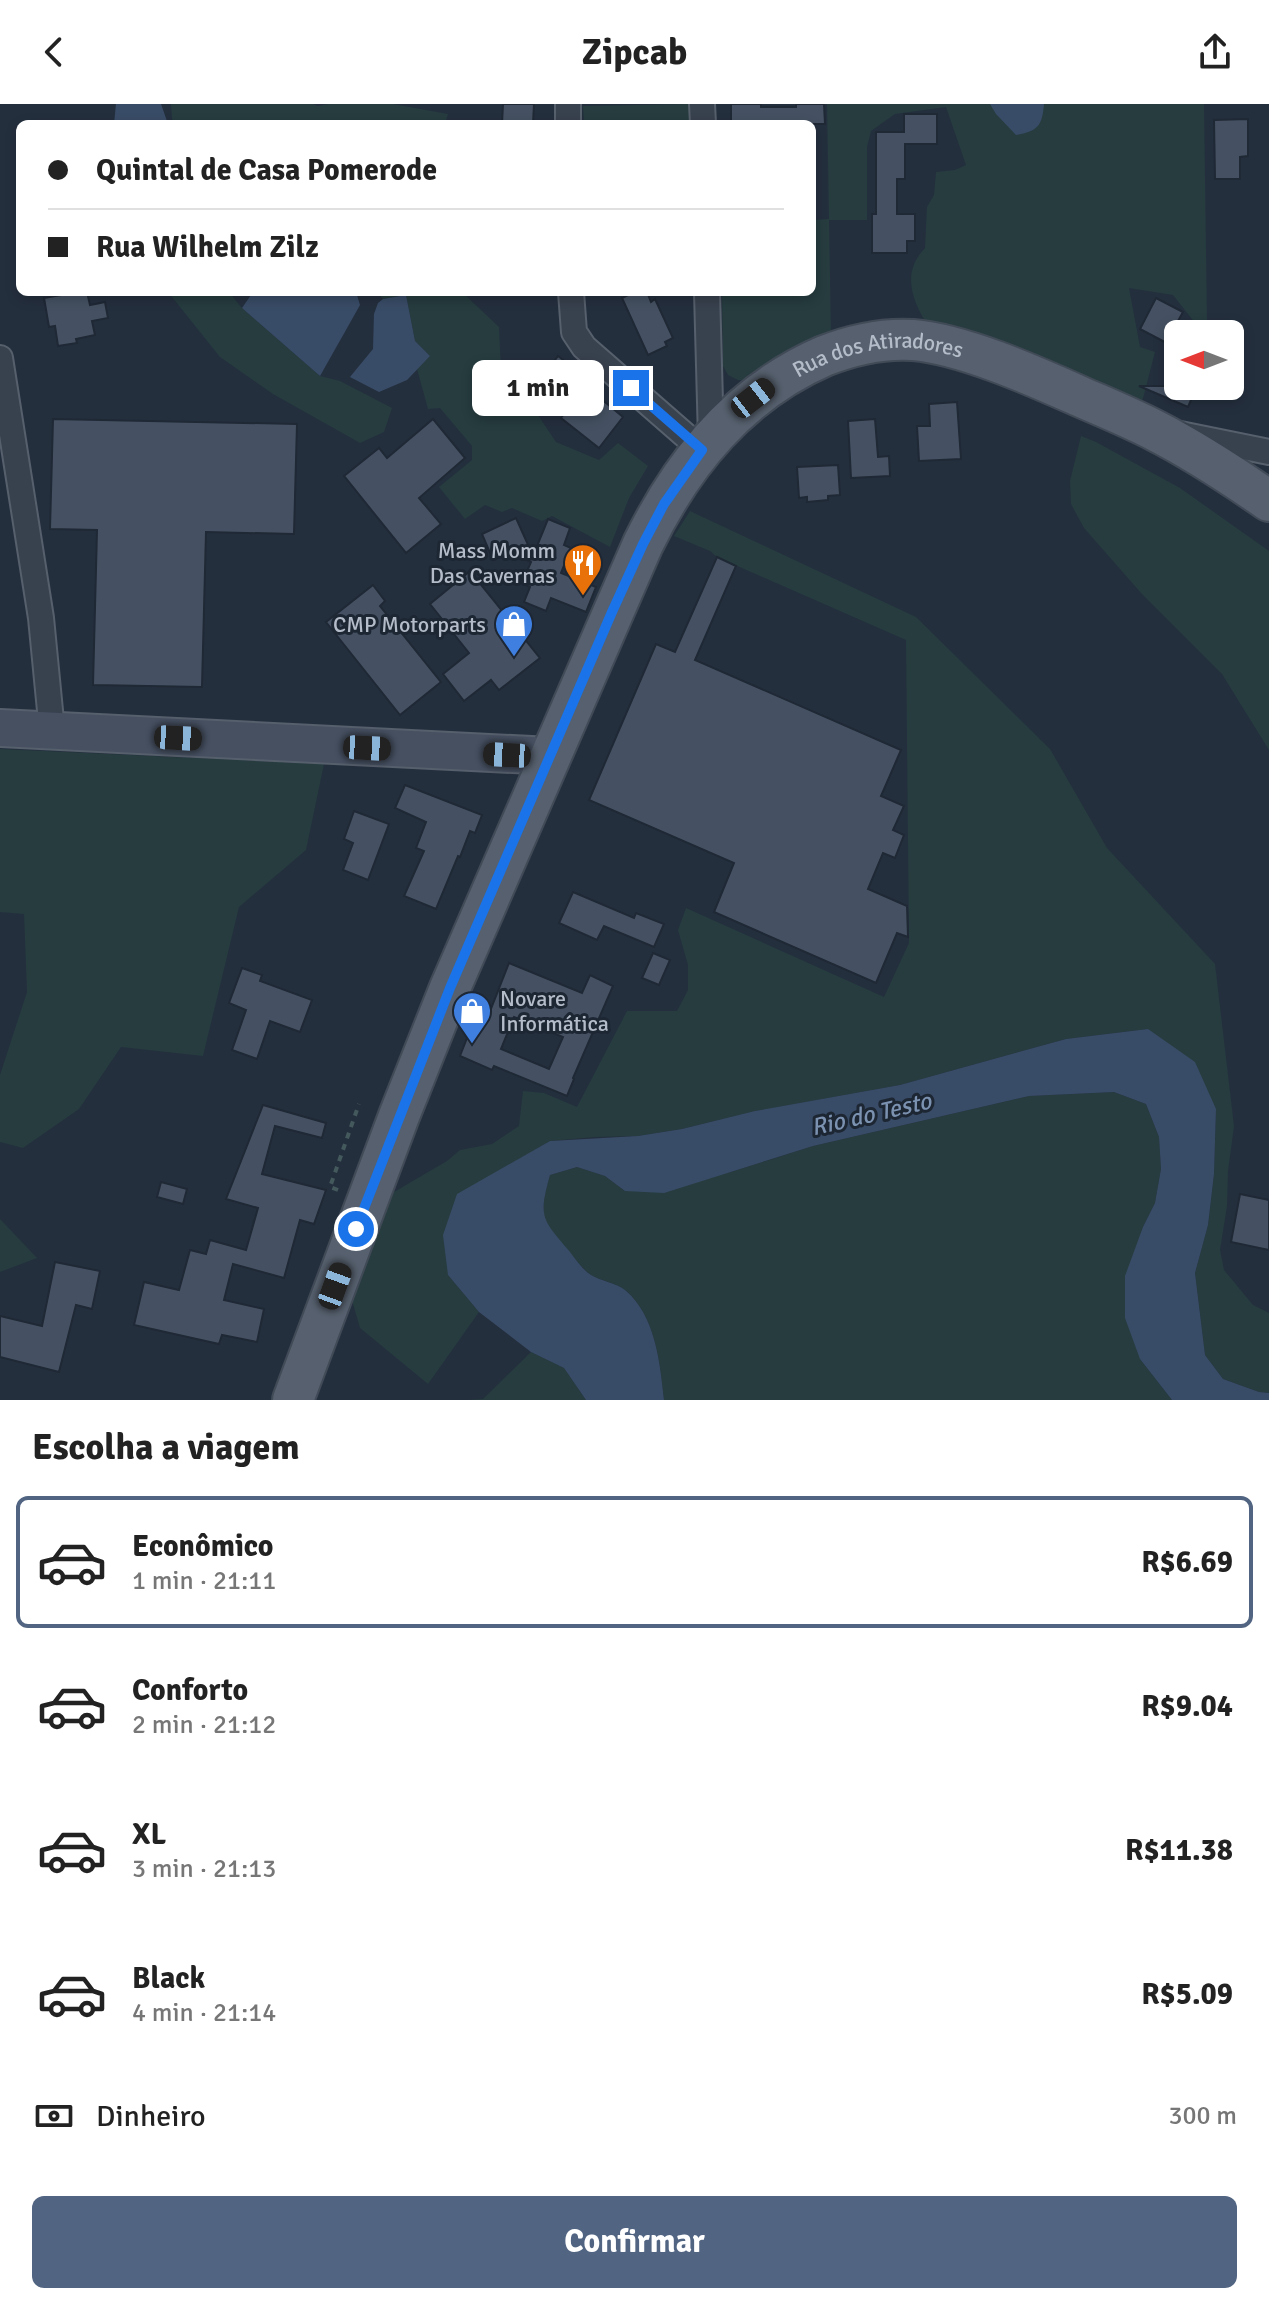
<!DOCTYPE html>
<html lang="pt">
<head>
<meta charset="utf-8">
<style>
  body { margin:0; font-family:Signika,sans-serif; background:#f2f2f2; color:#222; height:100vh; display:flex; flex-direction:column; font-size:30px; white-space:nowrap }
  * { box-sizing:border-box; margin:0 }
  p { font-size:26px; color:#767676 }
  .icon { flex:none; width:44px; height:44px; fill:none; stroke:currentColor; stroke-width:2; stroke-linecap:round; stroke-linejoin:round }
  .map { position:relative; height:1296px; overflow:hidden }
  .panel { display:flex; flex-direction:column; background:#fff; flex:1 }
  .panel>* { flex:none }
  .guide { position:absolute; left:16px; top:16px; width:800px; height:176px; border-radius:12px; box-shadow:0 4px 12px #0003; display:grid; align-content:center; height:176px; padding:0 32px; background:#fff }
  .needle { width:52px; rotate:270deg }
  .controls { position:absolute; left:1164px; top:216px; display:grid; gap:16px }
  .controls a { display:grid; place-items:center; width:80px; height:80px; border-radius:12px; background:#fff; box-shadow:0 4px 12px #0003; font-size:40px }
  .end { position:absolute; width:36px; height:36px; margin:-18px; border:10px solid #1a73e8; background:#fff; box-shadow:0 0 0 4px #fff }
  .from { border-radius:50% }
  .bubble { position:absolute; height:56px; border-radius:12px; background:#fff; box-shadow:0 4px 12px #0003; font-size:26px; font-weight:800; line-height:56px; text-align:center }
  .car { position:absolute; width:24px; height:48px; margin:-24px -12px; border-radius:10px; box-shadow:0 0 6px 2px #0007; background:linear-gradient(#222 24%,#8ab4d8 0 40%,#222 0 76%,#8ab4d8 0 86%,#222 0) }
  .guide b { display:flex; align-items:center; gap:28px; height:76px; font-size:30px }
  .guide b+b { border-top:2px solid #e0e0e0 }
  .guide i { width:20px; height:20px; background:#222 }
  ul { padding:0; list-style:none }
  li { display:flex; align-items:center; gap:24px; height:132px; margin:0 16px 12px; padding:0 16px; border:4px solid transparent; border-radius:12px }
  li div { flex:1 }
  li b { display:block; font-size:30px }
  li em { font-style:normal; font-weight:800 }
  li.current { border-color:#516482 }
  li>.icon { width:72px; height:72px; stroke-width:1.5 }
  h2 { padding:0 32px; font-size:36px; line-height:96px }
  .pay { display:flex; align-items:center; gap:20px; height:88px; padding:0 32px; font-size:30px }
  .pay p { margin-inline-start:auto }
  .primary-button { display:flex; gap:16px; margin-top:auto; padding:16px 32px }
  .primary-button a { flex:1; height:92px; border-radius:12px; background:#516482; color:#fff; font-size:32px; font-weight:800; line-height:92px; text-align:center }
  header { display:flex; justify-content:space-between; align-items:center; height:104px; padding:0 32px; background:#fff; font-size:36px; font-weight:800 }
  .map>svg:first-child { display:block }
</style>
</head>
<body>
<header><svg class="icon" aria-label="back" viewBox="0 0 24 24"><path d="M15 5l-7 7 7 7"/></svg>Zipcab<svg class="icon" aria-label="share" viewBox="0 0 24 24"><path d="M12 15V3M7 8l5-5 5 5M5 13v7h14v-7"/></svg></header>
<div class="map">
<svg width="1269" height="1296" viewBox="0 0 1269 1296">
  <rect width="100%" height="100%" fill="#242f3e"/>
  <!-- green -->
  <g fill="#263c3f">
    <path d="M 171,0 L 313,0 L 318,2 L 328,0 L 393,0 L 448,10 L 445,20 L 176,20 L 172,15 Z"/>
    <path d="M 689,0 L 690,20 L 584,20 L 583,2 Z"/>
    <path d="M 827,0 L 1204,0 L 1207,218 L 1195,219 L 1173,191 L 1129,184 L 1140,243 L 1155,248 L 1141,302 L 928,222 C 912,196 901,169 925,144 L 927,103 L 934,91 L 936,68 L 955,66 L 966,61 L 946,3 L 895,10 L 871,27 L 867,43 L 867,116 L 829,116 L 831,230 L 770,259 L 745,276 L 738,276 L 728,271 L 723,262 L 722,188 L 812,188 L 812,116 L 829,115 Z"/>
    <path d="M 168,188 L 229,188 L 242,204 L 320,272 L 340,277 L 392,304 L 384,328 L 360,339 L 273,290 L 220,253 Z"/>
    <path d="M 377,188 L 462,188 L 499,223 L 502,289 L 536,308 L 556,338 L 599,356 L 618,339 L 648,362 L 629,394 L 610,443 L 552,412 L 542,417 L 512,404 L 502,408 L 485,401 L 465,415 L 439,383 L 472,356 L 472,342 L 440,304 L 428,305 L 417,265 L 430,252 L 415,237 L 406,191 L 383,195 Z"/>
    <path d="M 1081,332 L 1096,338 L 1180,384 L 1269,447 L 1269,646 L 1222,570 L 1142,490 L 1084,424 L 1071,400 L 1070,377 Z"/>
    <path d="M 690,407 L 916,513 L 1050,645 L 1107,744 L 1215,860 L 1234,1022 L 1228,1067 L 1227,1102 L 1220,1146 L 1224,1166 L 1253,1201 L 1269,1209 L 1269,1289 L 1259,1288 L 1223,1275 L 1205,1251 L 1195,1169 L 1208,1121 L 1214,1070 L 1216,1005 L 1148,925 L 1066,935 L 900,981 L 756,1007 L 682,1025 L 638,1032 L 595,1033 L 550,1037 L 510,1061 L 448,1171 L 479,1208 L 428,1280 L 360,1224 L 351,1193 L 394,1088 L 447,1057 L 460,1046 L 492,1040 L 519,1022 L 523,987 L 544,989 L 577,1003 L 627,907 L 677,907 L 688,886 L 688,861 L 678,826 L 686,804 L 884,893 L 909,839 L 906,536 L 717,453 L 710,447 L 674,432 Z"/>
    <path d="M 0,645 L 324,660 L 306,746 L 239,803 L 203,952 L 121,943 L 79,1005 L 23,1044 L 0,1038 L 0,971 L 27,888 L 24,810 L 0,808 Z"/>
    <path d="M 1114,988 L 1146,1000 L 1159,1033 L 1161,1065 L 1155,1099 L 1143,1123 L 1140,1255 L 1172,1296 L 664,1296 C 660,1260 656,1212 625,1186 C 616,1179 602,1177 591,1171 C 582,1165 546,1124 544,1114 C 542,1099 546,1085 550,1071 L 577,1063 L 605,1072 L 625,1087 L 731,1068 L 813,1042 L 1029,992 Z"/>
    <path d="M 0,1115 L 37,1154 L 0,1168 Z"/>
    <path d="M 531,1248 L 564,1264 L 586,1296 L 467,1296 L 483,1295 Z"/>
  </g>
  <!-- water -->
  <g fill="#394c67">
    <path d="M 116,0 L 161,0 L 168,20 L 114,20 Z"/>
    <path d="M 990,0 L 1044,0 C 1042,22 1038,27 1016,31 L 996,10 Z"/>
    <path d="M 253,188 L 356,188 L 360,201 L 320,272 L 242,204 Z"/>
    <path d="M 406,191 L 415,237 L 430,252 L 407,276 L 379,288 L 350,273 L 373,245 L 374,210 L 378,199 L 383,195 Z"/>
    <path d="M 1148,925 L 1195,958 L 1216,1005 L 1214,1070 L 1208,1121 L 1195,1169 L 1205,1251 L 1223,1275 L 1259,1288 L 1269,1289 L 1269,1296 L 1172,1296 L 1140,1255 L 1125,1214 L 1125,1172 L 1143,1123 L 1155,1099 L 1161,1065 L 1159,1033 L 1146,1000 L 1114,988 L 1029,992 L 813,1042 L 664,1089 L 625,1087 L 605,1072 L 577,1063 L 550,1071 C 538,1114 542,1115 570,1148 C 576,1156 583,1166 591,1171 C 601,1177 616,1179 625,1186 C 656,1212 660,1260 664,1296 L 586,1296 L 564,1264 L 531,1248 L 479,1208 L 448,1171 L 443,1131 L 457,1090 L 550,1037 L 638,1032 L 682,1025 L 755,1007 L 900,981 L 1066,935 Z"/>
  </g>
  <!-- building -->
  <g fill="#455162" stroke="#1f2835" stroke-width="2" fill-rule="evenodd">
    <path d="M 503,0 L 534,0 L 533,20 L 502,20 Z"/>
    <path d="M 731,0 L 761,0 L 761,3 L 796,3 L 796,0 L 824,0 L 825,20 L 731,20 Z"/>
    <path d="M 904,10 L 937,10 L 937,40 L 905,40 L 905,75 L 897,75 L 897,110 L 915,110 L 915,137 L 907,137 L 907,149 L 872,149 L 872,110 L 876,110 L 876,28 L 904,28 Z"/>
    <path d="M 1248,15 L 1248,52 L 1240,53 L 1240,75 L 1215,75 L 1214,16 Z"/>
    <path d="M 78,188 L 87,188 L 90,201 L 105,198 L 108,214 L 92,217 L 95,231 L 76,235 L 77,239 L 58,242 L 55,222 L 49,223 L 44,194 Z"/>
    <path d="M 634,188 L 647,188 L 651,198 L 655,195 L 673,234 L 665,238 L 667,242 L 648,251 L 622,194 Z"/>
    <path d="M 1156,194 L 1183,208 L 1178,217 L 1178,245 L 1140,225 Z"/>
    <path d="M 558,252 L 580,269 L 576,274 L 623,313 L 599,344 L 561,314 L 572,299 L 541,275 Z"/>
    <path d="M 1139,282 L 1197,282 L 1188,303 Z"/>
    <path d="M 957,298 L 961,355 L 919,357 L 917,322 L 930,322 L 929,300 Z"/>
    <path d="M 53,315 L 297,320 L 294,430 L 206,428 L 202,583 L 93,581 L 97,426 L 50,425 Z"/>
    <path d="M 433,315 L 465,354 L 419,394 L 441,420 L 406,449 L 344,372 L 379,344 L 387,354 Z"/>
    <path d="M 875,315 L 878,353 L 889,352 L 890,372 L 851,374 L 848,317 Z"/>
    <path d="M 838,361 L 840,391 L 828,392 L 828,396 L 807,398 L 807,393 L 799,394 L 797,363 Z"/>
    <path d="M 516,414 L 533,452 L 548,415 L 570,424 L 564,441 L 571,444 L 561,469 L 596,483 L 586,508 L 551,494 L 546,507 L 524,498 L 530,483 L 522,479 L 531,458 L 509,449 L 493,456 L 482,430 Z"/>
    <path d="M 717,453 L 736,462 L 695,556 L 901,646 L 881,692 L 904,702 L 893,726 L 904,731 L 895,754 L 883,749 L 868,785 L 907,802 L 908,833 L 897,829 L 876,879 L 714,808 L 734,759 L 589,696 L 656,540 L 675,548 Z"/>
    <path d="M 470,467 L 540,554 L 499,586 L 491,576 L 464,597 L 443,570 L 469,549 L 430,500 Z"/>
    <path d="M 373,481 L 385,497 L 380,502 L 441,578 L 400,611 L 326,518 Z"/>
    <path d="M 405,681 L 482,711 L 475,729 L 470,727 L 460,753 L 458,752 L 436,805 L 404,792 L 424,747 L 416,744 L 426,718 L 395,704 Z"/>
    <path d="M 354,707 L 389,720 L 368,776 L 343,766 L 353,739 L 344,735 Z"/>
    <path d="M 573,788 L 634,814 L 636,809 L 664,820 L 654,843 L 604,822 L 597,836 L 559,819 Z"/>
    <path d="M 653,849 L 670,856 L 659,881 L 642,874 Z"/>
    <path d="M 509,859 L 582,889 L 590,871 L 613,882 L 573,974 L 574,975 L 567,992 L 494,962 L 492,966 L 460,952 L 474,916 L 485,920 ZM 514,913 L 563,933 L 549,965 L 501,945 Z"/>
    <path d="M 242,864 L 262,871 L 260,877 L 312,896 L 300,928 L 270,917 L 257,955 L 232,946 L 246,906 L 229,899 Z"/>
    <path d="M 263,1001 L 326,1019 L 322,1034 L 275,1022 L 262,1070 L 326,1086 L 314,1120 L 300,1116 L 284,1174 L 233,1160 L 224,1196 L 264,1205 L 257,1238 L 222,1231 L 219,1240 L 134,1221 L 144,1178 L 179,1186 L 190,1146 L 206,1150 L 210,1136 L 246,1146 L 258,1104 L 226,1095 Z"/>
    <path d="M 161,1078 L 187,1085 L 183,1100 L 157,1093 Z"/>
    <path d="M 1240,1090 L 1269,1096 L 1269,1146 L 1231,1138 Z"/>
    <path d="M 55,1158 L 100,1167 L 92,1205 L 76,1201 L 59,1268 L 0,1253 L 0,1212 L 42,1222 Z"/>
  </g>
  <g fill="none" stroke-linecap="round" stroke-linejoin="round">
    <!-- street casing -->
    <g stroke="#565f6c" stroke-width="28">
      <g id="street">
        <path d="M 568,0 L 568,20"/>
        <path d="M 702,0 L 703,20"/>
        <path d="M 571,188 L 574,228 L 584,243 L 702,346"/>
        <path d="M 707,188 L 711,335"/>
        <path d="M 0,254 L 41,514 L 52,627"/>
        <path d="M 1180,330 L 1269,348"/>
      </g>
    </g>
    <!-- secondary casing -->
    <g stroke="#565f6c" stroke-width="40">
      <path id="secondary" d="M 0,624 L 551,652"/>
    </g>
    <!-- primary casing -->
    <g stroke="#414a57" stroke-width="44">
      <g id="primary">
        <path id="s1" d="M 293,1296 L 399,1012 L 450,884 L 643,440 C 683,358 739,289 824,252 C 852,241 882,234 913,236 C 962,240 1032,271 1079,292 C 1104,303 1131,314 1156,327 C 1195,347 1233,372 1269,397"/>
      </g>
    </g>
    <!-- path -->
    <path stroke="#44595c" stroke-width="4" stroke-dasharray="6 6" stroke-linecap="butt" d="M 338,1086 L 330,1083 L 359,1000"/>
    <!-- street -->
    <use href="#street" stroke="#38414e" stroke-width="24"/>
    <!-- secondary -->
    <use href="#secondary" stroke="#465061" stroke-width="36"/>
    <!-- primary -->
    <use href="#primary" stroke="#56606e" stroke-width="40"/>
  </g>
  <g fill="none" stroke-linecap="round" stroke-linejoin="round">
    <!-- route -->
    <path stroke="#1a73e8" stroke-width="10" d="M 356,1125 L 450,884 L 612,508 L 643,440 L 664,400 L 702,346 L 631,284"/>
  </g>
  <!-- icons -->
  <defs>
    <g id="restaurant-pin" transform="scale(2)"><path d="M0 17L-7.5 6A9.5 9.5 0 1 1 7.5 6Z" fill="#e8710a" stroke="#1d2633"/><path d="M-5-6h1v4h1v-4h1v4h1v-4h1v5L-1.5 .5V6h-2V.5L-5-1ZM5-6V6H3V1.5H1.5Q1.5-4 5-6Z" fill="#fff"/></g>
    <g id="shop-pin" transform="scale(2)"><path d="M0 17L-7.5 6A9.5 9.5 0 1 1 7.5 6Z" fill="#3f7fe0" stroke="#1d2633"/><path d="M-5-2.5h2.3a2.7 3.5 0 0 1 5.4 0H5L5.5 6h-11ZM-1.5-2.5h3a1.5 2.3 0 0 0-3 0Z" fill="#fff"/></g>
  </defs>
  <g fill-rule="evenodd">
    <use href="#restaurant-pin" x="583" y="459"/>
    <use href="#shop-pin" x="514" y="520"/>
    <use href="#shop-pin" x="472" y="907"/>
  </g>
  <g text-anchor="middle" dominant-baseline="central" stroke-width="6" stroke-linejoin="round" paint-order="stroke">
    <!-- street labels -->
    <g font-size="22" fill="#b4bcc9" stroke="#1d2633">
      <text stroke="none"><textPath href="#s1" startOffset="1246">Rua dos Atiradores</textPath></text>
    </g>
    <!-- poi labels -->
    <g font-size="22" fill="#b4bcc9" stroke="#1d2633" text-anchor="end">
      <text x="555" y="446">Mass Momm<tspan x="555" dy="25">Das Cavernas</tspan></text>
      <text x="486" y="520">CMP Motorparts</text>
      <text x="500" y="894" text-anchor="start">Novare<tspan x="500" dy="25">Informática</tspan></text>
    </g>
    <!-- water labels -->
    <g font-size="24" font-style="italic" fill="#7c92b1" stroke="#1d2633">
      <text transform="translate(871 1010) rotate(-13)">Rio do Testo</text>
    </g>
  </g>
</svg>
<div class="controls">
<a><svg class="needle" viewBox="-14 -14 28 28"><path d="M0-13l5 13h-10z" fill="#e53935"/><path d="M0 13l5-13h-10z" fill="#767676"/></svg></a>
</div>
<i class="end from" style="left:356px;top:1125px"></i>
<i class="end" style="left:631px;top:284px"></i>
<div class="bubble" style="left:472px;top:256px;width:132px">1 min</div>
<i class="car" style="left:753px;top:294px;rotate:52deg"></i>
<i class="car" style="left:178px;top:634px;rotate:93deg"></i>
<i class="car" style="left:367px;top:644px;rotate:93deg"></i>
<i class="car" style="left:507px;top:651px;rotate:273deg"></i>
<i class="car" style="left:335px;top:1182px;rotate:20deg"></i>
<div class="guide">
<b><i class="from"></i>Quintal de Casa Pomerode</b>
<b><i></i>Rua Wilhelm Zilz</b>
</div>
</div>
<section class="panel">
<h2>Escolha a viagem</h2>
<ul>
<li class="current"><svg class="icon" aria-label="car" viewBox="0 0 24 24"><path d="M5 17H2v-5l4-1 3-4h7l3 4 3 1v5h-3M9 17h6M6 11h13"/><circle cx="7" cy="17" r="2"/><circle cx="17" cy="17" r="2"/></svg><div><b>Econômico</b><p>1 min · 21:11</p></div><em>R$6.69</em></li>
<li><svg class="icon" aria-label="car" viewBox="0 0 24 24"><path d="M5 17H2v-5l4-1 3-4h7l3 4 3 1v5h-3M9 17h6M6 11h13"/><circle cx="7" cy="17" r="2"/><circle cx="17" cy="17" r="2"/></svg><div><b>Conforto</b><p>2 min · 21:12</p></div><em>R$9.04</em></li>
<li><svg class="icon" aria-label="car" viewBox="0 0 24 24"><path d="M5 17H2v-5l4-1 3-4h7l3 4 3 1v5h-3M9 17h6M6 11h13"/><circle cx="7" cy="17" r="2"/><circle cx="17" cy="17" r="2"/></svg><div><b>XL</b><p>3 min · 21:13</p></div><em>R$11.38</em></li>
<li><svg class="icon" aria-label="car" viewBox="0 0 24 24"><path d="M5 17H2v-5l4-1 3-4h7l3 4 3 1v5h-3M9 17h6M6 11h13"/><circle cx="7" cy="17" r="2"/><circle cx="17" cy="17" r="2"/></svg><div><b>Black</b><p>4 min · 21:14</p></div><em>R$5.09</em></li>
</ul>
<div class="pay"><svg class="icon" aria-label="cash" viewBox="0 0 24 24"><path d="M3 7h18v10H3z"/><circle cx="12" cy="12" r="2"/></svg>Dinheiro<p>300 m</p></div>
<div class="primary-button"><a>Confirmar</a></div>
</section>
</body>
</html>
